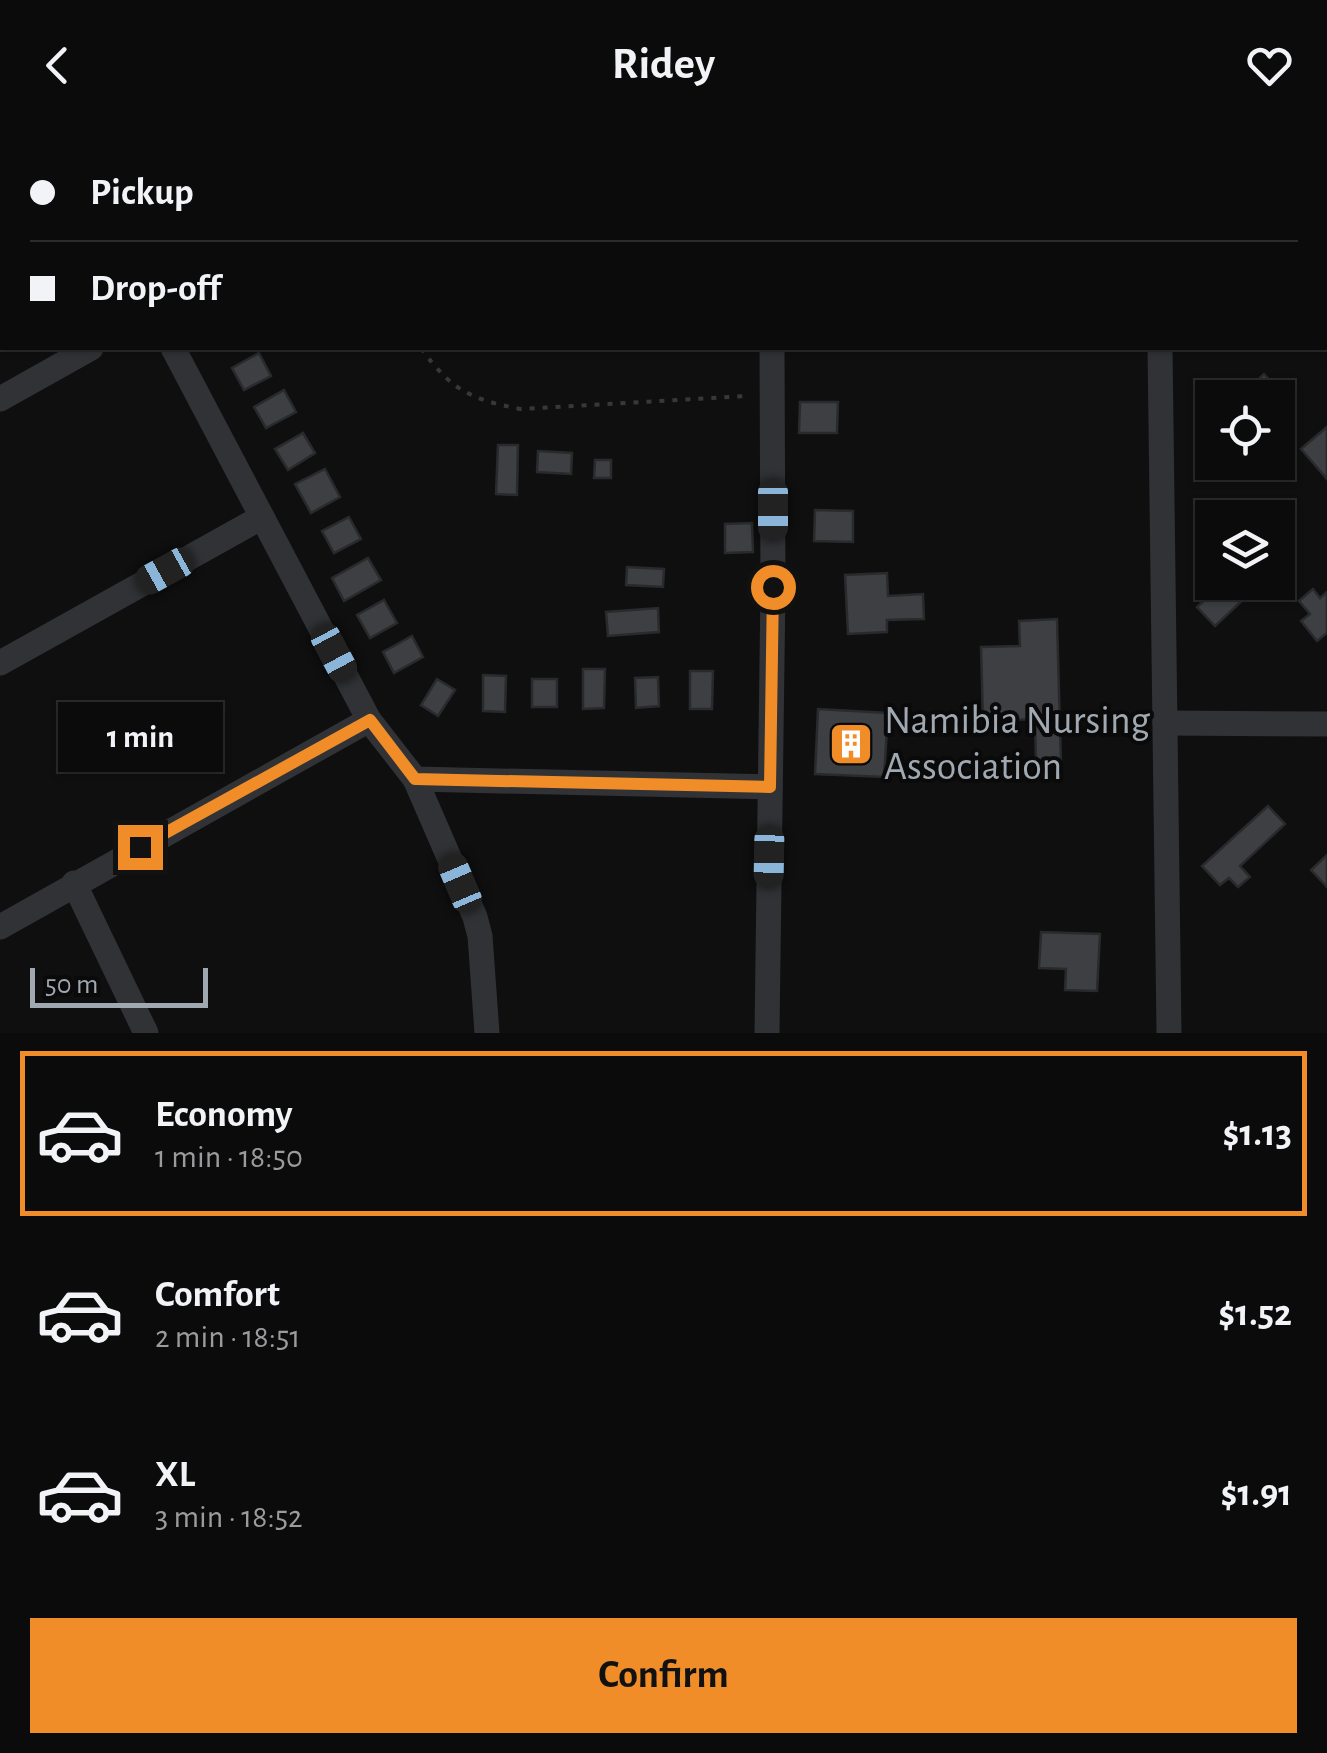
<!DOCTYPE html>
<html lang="en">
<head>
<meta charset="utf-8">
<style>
  body { margin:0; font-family:"Alegreya Sans",sans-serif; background:#141415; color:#f1f3f6; height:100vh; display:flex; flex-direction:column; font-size:38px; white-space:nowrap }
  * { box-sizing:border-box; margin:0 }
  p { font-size:32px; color:#9a9b9d }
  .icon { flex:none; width:55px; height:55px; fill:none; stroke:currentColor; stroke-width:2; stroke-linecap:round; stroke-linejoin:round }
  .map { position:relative; height:903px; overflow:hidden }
  .side { display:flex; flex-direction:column; background:#0b0b0c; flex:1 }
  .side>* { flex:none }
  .top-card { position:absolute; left:0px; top:0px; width:1328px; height:220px; box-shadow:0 2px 8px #0004,0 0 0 2px #2b2b2d; display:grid; align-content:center; height:220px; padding:0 30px; background:#0b0b0c }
  .buttons { position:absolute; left:1195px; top:250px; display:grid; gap:20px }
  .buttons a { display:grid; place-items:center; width:100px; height:100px; border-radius:0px; background:#0b0b0c; box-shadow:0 2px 8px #0004,0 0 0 2px #2b2b2d; font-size:50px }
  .scale { position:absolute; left:30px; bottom:25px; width:178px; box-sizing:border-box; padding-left:10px; border:5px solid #a0a8b1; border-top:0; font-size:28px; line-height:35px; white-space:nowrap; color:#a0a8b1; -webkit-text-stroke:8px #0a0a0b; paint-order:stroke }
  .end { position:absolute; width:45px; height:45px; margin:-22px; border:12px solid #f08d28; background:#111; box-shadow:0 0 0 5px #111 }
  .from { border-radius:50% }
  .bubble { position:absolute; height:70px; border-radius:0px; background:#0b0b0c; box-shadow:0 2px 8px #0004,0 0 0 2px #2b2b2d; font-size:32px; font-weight:600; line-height:70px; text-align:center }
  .car { position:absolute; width:30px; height:60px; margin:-30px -15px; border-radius:12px; box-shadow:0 0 8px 2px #0007; background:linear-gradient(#222 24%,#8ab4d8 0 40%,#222 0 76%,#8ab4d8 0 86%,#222 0) }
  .top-card b { display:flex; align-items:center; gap:35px; height:95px; font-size:38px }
  .top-card b+b { border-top:2px solid #2b2b2d }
  .top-card i { width:25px; height:25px; background:#f1f3f6 }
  ul { padding:18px 0 0; list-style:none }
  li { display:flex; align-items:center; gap:30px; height:165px; margin:0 20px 15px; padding:0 10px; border:5px solid transparent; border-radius:0px }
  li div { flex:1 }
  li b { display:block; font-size:38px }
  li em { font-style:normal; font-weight:600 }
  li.current { border-color:#f08d28 }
  li>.icon { width:90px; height:90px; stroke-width:1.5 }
  .button { display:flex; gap:20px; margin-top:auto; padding:20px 30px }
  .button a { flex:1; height:115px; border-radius:0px; background:#f08d28; color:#111; font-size:40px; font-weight:600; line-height:115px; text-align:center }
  header { display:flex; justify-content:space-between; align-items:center; height:130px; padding:0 30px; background:#0b0b0c; font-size:45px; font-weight:600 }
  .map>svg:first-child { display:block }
</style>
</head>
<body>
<header><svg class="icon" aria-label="back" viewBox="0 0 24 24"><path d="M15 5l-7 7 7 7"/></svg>Ridey<svg class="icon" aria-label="heart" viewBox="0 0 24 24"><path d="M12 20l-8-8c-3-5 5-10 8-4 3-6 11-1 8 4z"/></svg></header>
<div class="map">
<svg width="1327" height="903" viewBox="0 0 1327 903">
  <rect width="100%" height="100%" fill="#0f0f10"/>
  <!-- building -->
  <g fill="#3e3f43" stroke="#292a2c" stroke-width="2.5">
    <path d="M 259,223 L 271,246 L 244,260 L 232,238 Z"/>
    <path d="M 1264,244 L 1283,266 L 1278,271 L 1278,268 L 1238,268 Z"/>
    <path d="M 284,260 L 296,282 L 266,298 L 254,277 Z"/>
    <path d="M 800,272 L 838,272 L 837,303 L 799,303 Z"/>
    <path d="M 1212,291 L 1212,324 L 1196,306 Z"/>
    <path d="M 1327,297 L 1327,349 L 1301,319 Z"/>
    <path d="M 303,303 L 315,323 L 288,340 L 275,319 Z"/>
    <path d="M 498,315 L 518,315 L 517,365 L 496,364 Z"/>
    <path d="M 538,321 L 572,323 L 571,344 L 537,342 Z"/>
    <path d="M 595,330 L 611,330 L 611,348 L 594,348 Z"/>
    <path d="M 325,339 L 340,367 L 311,383 L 295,354 Z"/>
    <path d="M 815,380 L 853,381 L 853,412 L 814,411 Z"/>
    <path d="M 349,387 L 361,409 L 334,423 L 322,401 Z"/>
    <path d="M 752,393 L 753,422 L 725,423 L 725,394 Z"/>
    <path d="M 368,428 L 381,450 L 344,471 L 332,448 Z"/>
    <path d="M 627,437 L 664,439 L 663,457 L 626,455 Z"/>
    <path d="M 887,443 L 888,466 L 923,464 L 924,489 L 887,490 L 887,502 L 848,504 L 845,445 Z"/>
    <path d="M 1208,448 L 1218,458 L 1224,452 L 1262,452 L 1215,496 L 1197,477 L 1206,469 L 1196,459 Z"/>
    <path d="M 1313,459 L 1320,468 L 1327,462 L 1327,503 L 1317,511 L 1301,491 L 1310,484 L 1299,471 Z"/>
    <path d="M 384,470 L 397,493 L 370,508 L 357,485 Z"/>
    <path d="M 658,478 L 659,502 L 608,506 L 606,482 Z"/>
    <path d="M 1057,489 L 1061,634 L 1036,634 L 1035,589 L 983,591 L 981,517 L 1020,516 L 1019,491 Z"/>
    <path d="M 412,506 L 423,527 L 394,543 L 383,522 Z"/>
    <path d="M 583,539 L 605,539 L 604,578 L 583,579 Z"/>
    <path d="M 690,541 L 713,541 L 712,579 L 690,579 Z"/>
    <path d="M 483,545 L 506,546 L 505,582 L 483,581 Z"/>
    <path d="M 658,547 L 659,576 L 636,578 L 635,548 Z"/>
    <path d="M 437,549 L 455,560 L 438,586 L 421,575 Z"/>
    <rect x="532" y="549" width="25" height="28"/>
    <path d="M 818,579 L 888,583 L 884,647 L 815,644 Z"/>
    <path d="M 1268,676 L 1285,694 L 1240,736 L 1250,747 L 1238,757 L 1229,748 L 1220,755 L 1202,736 Z"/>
    <path d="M 1327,725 L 1327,757 L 1311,740 Z"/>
    <path d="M 1041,802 L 1100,804 L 1097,861 L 1065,860 L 1066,839 L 1039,838 Z"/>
  </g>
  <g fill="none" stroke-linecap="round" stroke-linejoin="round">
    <!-- path -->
    <path stroke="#36393c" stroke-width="4" stroke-dasharray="5 8" stroke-linecap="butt" d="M 421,218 C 451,260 470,269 520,279 L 748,266"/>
    <!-- minor -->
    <g stroke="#303235" stroke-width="25">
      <path d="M 731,0 L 732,2"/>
      <path d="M 1158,0 L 1158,2"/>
      <path d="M 471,2 L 475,0"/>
      <path d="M 1325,164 L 1327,164"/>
      <path d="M 173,218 L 369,590 L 415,649 L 770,657"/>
      <path d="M 1160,218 L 1169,903"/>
      <path d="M 0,269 L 91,218"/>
      <path d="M 0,533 L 262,387"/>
      <path d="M 1165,593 L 1327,594"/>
      <path d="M 415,649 L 475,787 L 480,806 L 487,903"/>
      <path d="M 74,753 L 146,903"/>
      <path d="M 0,797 L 369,590"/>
      <path d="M 767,903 L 773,457 L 772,218"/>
    </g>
  </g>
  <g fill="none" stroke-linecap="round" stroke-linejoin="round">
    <!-- route -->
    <path stroke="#f08d28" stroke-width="12" d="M 140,717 L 370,590 L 415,649 L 770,657 L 773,457"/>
  </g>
  <!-- icons -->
  <defs>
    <g id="building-square" transform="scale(2.25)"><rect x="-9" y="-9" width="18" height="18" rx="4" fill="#f08d28" stroke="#0a0a0b"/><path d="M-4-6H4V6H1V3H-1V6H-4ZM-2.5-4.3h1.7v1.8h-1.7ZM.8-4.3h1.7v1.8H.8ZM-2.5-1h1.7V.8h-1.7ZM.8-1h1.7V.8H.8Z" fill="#fff"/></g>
  </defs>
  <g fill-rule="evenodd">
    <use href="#building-square" x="851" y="614"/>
  </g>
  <g text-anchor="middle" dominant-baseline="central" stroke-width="8" stroke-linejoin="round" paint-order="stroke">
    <!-- poi labels -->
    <g font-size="40" fill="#a0a8b1" stroke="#0a0a0b" text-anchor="start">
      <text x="884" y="591">Namibia Nursing<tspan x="884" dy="46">Association</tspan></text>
    </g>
  </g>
</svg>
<div class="buttons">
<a><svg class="icon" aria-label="locate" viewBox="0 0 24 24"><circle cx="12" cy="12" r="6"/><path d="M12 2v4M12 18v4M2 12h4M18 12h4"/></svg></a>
<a><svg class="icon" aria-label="layers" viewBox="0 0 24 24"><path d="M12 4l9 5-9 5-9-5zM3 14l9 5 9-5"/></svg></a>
</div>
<div class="scale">50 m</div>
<i class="end from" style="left:773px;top:457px"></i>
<i class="end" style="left:140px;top:717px"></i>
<div class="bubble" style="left:58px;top:572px;width:165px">1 min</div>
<i class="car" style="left:773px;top:380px;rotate:180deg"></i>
<i class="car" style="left:165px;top:441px;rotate:241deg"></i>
<i class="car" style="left:334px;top:523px;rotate:152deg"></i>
<i class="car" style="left:769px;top:727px;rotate:181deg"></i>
<i class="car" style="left:460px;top:753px;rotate:337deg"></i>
<div class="top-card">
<b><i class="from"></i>Pickup</b>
<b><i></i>Drop-off</b>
</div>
</div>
<section class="side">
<ul>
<li class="current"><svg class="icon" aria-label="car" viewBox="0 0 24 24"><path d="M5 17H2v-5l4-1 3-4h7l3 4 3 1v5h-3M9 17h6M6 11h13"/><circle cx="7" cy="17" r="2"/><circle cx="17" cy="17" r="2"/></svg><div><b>Economy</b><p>1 min · 18:50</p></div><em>$1.13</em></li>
<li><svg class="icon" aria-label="car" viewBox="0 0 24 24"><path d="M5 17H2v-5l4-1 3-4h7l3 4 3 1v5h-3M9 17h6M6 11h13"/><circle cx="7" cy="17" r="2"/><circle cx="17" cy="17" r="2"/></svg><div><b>Comfort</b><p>2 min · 18:51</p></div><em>$1.52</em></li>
<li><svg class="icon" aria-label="car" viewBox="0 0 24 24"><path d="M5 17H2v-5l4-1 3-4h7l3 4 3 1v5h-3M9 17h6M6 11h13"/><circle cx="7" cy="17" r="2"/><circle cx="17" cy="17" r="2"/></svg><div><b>XL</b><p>3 min · 18:52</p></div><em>$1.91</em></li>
</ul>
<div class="button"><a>Confirm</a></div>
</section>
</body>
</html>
